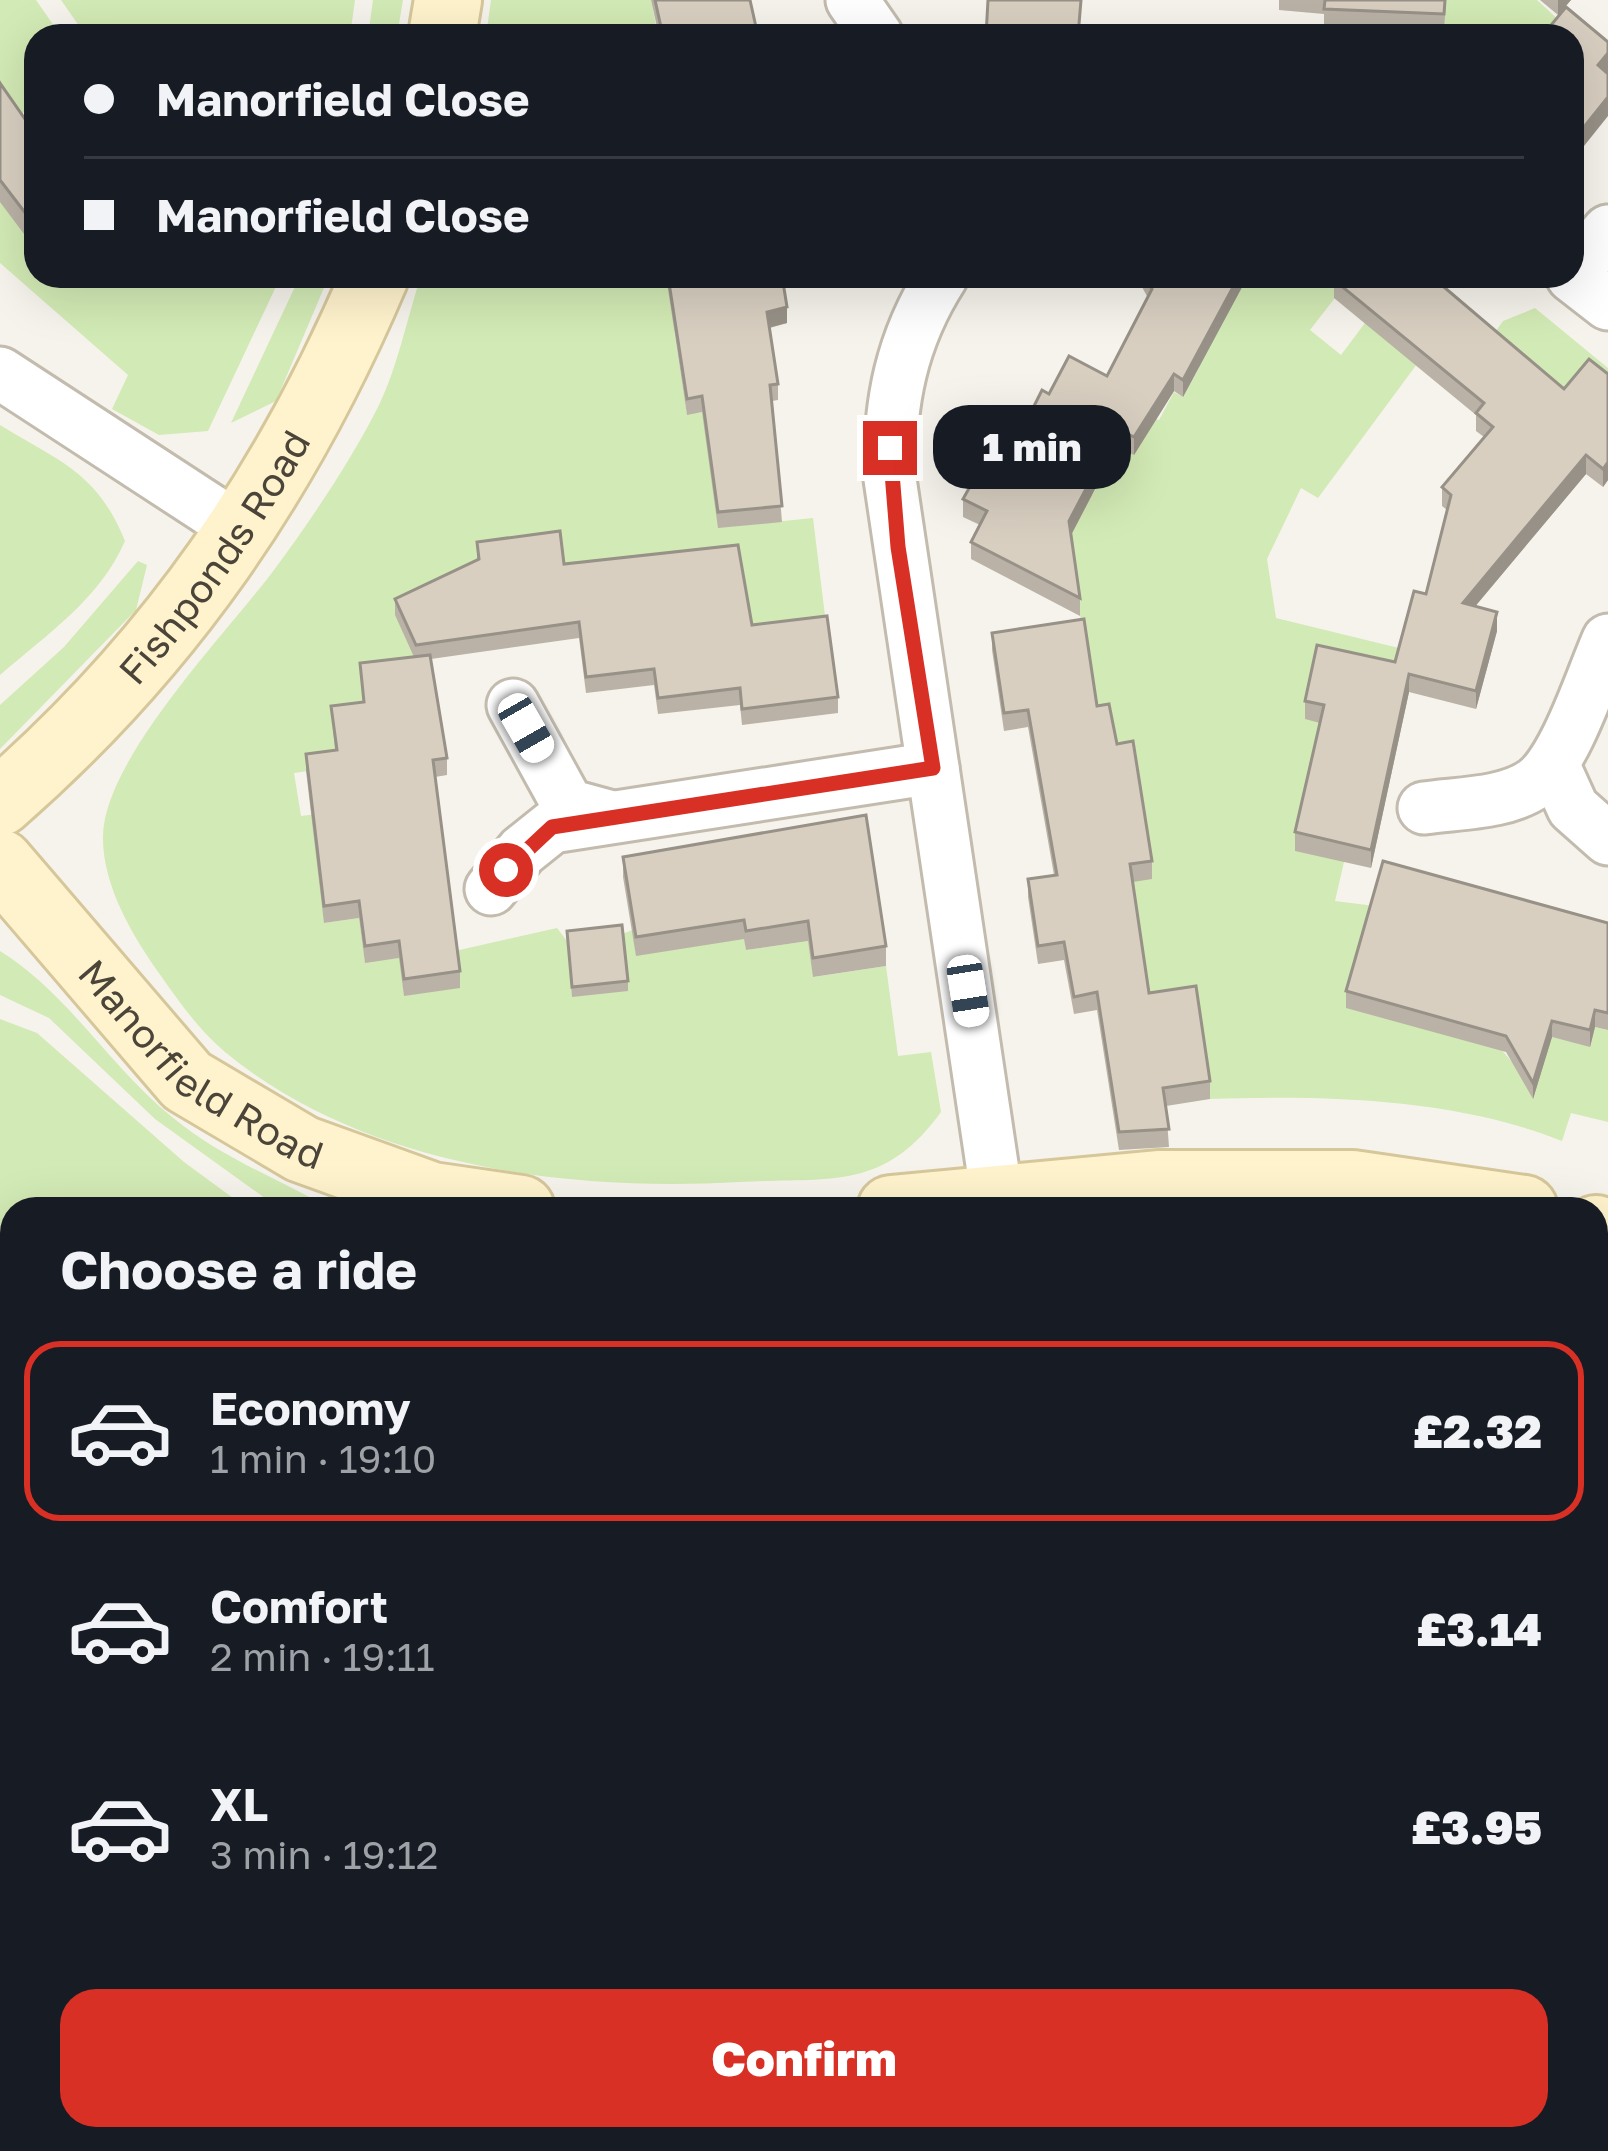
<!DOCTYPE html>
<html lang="en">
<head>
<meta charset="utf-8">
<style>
  body { margin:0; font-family:"Golos Text",sans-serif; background:#242831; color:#f1f3f6; height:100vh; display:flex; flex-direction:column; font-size:45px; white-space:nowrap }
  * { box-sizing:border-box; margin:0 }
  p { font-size:39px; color:#9ea1a6 }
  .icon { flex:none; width:66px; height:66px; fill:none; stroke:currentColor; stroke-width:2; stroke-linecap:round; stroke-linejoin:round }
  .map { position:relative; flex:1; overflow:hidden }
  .drawer { position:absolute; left:0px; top:1197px; width:1608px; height:954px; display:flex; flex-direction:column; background:#171b24; border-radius:36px 36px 0 0; box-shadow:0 12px 48px #0002 }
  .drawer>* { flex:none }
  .top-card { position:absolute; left:24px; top:24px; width:1560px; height:264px; border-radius:36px; box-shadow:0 12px 48px #0002; display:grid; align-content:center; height:264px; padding:0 60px; background:#171b24 }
  .end { position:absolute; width:54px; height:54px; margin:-27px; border:15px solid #d93025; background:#fff; box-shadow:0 0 0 6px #fff }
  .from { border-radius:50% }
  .bubble { position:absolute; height:84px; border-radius:36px; background:#171b24; box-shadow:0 12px 48px #0002; font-size:39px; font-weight:800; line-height:84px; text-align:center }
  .car { position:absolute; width:36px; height:72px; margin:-36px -18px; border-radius:15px; box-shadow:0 0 9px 3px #0007; background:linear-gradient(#fff 24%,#345 0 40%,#fff 0 76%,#345 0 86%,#fff 0) }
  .top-card b { display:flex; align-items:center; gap:42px; height:114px; font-size:45px }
  .top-card b+b { border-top:3px solid #363941 }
  .top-card i { width:30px; height:30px; background:#f1f3f6 }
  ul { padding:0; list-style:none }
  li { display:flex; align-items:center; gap:36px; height:180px; margin:0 24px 18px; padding:0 36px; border:6px solid transparent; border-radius:36px }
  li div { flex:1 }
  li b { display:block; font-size:45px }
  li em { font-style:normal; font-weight:800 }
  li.on { border-color:#d93025 }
  li>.icon { width:108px; height:108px; stroke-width:1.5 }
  h2 { padding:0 60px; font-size:54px; line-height:144px }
  .action { display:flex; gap:24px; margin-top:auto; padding:24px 60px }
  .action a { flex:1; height:138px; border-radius:36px; background:#d93025; color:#fff; font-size:48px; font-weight:800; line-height:138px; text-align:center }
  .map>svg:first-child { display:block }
</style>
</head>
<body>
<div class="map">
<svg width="1608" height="2151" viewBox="0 0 1608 2151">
  <rect width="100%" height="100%" fill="#f6f3ec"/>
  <!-- green -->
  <g fill="#d2eab5">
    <path d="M 0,0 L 36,0 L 61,36 L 36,36 L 36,103 L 13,120 L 0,101 Z"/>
    <path d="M 61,0 L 355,0 L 350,36 L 86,36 Z"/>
    <path d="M 373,0 L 403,0 L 397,36 L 368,36 Z"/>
    <path d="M 491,0 L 651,0 L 658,36 L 486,36 Z"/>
    <path d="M 1446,0 L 1537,0 L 1563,24 L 1553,36 L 1443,36 Z"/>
    <path d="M 0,197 L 36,250 L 36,276 L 56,276 L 60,282 L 68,276 L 281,276 L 208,431 L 159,435 L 112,409 L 128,375 L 0,263 Z"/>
    <path d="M 300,276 L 329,276 L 276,401 L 231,423 Z"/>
    <path d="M 421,276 L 688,276 L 696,327 L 674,331 L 687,414 L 702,412 L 726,527 L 813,518 L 827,632 L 752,641 L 748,620 L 467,637 L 419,666 L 364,719 L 337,767 L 294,773 L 301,816 L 394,804 L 324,923 L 359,918 L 365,962 L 455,951 L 557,928 L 567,941 L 573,997 L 622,934 L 737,890 L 746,950 L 808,941 L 814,977 L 886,966 L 898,1056 L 931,1052 L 941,1112 C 883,1192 830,1177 740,1182 C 566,1192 363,1166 225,1052 C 199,1030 180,1003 161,976 C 133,937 102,885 103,836 C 104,758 229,631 277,566 C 313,517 352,459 379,405 C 398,366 407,318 421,276 Z"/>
    <path d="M 1254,276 L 1352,276 L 1310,330 L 1341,355 L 1365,323 L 1417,364 L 1318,498 L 1301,488 L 1267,559 L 1276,618 L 1403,649 L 1393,688 L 1324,723 L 1344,862 L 1335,901 L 1375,906 L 1513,1063 L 1552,1037 L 1590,1046 L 1595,1027 L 1608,1030 L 1608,1122 L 1571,1113 L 1562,1141 C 1455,1098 1324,1095 1210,1099 L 1130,1013 L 1122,960 L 1066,970 L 1065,960 L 1130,882 L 1152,878 L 1060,731 L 1083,636 L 1072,559 L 1035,554 L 1093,494 L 1117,447 L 1134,454 L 1152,418 L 1159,420 L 1174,392 L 1183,397 L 1199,368 L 1153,330 Z"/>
    <path d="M 1535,308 L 1608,368 L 1608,393 L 1541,435 L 1488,342 L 1503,321 Z"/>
    <path d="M 0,425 C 60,462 97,472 125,541 C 100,599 46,635 0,675 Z"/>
    <path d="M 138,561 L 147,565 L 136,610 L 0,749 L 0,705 L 64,647 Z"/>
    <path d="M 0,951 C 68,993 110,1067 172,1117 C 220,1157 277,1178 331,1209 L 280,1209 L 155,1119 L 49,1018 L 0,995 Z"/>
    <path d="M 0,1019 L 37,1033 L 184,1162 L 248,1209 L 12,1209 L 12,1887 L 0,1882 Z"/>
    <path d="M 1596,1369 L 1608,1376 L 1608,2151 L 1084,2151 L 1082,2139 L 1596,2139 Z"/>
    <path d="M 115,2139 L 244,2139 L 228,2151 L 124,2151 Z"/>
    <rect x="589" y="2139" width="472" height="12"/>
  </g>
  <!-- water -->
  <path fill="#a9d4f2" d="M 0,1551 L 12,1557 L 12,1821 L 0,1813 Z"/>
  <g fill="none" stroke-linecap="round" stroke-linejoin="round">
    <!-- street casing -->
    <g stroke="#c2bbae" stroke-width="57">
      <g id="street">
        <path d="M 852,0 L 877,36"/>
        <path d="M 1572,274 L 1608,231"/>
        <path d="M 942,276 C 901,340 889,403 890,479 L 997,1198"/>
        <path d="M 1572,276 L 1608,304"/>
        <path d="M 0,373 L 244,532"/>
        <path d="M 513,705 L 568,805 L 612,817"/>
        <path d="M 1553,764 L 1573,808 L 1608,839"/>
        <path d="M 1424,808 C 1458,803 1506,804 1535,783 C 1566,760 1592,676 1608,640"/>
        <path d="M 491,889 L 522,851 L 552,827 L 933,768"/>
        <path d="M 538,2151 L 538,2139"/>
      </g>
    </g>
    <!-- secondary casing -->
    <g stroke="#d6c79b" stroke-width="72">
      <g id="secondary">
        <path d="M 442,36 L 448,0"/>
        <path id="s1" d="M 0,802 C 170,654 287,483 375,276"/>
        <path id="s2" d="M 0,863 L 187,1081 L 302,1149 L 432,1196 L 521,1209"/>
        <path d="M 891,1209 L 1158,1184 L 1352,1184 L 1524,1209"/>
        <path d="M 1596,1229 L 1608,1234"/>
      </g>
    </g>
    <!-- street -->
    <use href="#street" stroke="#fff" stroke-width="51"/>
    <!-- secondary -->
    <use href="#secondary" stroke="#fff3cd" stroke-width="66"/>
  </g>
  <!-- wall -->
  <g fill="#bab2a6">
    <path d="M 651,0 L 750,0 L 758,36 L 659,36 Z"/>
    <path d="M 1279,0 L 1446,0 L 1444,31 L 1324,26 L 1324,14 L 1279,10 Z"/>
    <path d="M 1540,0 L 1571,0 L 1558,15 Z"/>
    <path d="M 0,83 L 36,135 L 36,250 L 0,202 Z"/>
    <path d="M 666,276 L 782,276 L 787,323 L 770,328 L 778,384 L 778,400 L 772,401 L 782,522 L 718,528 L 702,412 L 687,415 Z"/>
    <path d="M 1136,276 L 1248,276 L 1183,397 L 1174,391 L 1134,455 L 1117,447 L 1071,535 L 1080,598 L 1080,616 L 971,559 L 971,542 L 980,525 L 963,517 L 963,499 L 1049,394 L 1107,376 L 1148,298 Z"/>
    <path d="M 1457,276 L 1446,289 L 1564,389 L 1608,374 L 1608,480 L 1603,487 L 1586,474 L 1475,606 L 1497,631 L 1476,709 L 1409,692 L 1371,868 L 1295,851 L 1295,832 L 1320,723 L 1305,719 L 1305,701 L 1395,662 L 1426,594 L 1447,510 L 1442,506 L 1442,487 L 1484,437 L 1476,431 L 1476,415 L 1334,298 L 1334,280 Z"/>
    <path d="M 477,542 L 564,564 L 752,625 L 838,697 L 838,713 L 742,725 L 740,705 L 658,714 L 654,685 L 586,693 L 579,638 L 431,659 L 447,758 L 447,775 L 435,777 L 460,971 L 460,988 L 404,996 L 399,958 L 365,963 L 359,918 L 324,923 L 306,771 L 306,754 L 335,750 L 331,706 L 363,702 L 360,663 L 414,657 L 395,615 L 395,599 L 477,560 Z"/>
    <path d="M 992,633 L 1097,706 L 1117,744 L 1152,861 L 1152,879 L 1133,882 L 1149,993 L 1210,1081 L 1210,1099 L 1166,1106 L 1169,1147 L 1119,1150 L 1097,1010 L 1074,1014 L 1064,960 L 1038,964 L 1028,897 L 1028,879 L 1054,875 L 1028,727 L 1004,731 L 992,650 Z"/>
    <path d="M 623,857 L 886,946 L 886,966 L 813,977 L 808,941 L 746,950 L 744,939 L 636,956 L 623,877 Z"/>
    <path d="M 1608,923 L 1608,1030 L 1595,1027 L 1590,1047 L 1552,1037 L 1533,1099 L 1506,1052 L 1346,1008 L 1346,991 Z"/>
    <path d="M 567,931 L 628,981 L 628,991 L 572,997 Z"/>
    <path d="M 0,2006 L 12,2139 L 137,2151 L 0,2151 Z"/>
  </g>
  <!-- shaded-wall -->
  <g fill="#979187">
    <path d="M 1558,0 L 1571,0 L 1558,15 Z"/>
    <path d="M 1608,53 L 1608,72 L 1598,84 L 1598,65 Z"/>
    <path d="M 1608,97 L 1608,116 L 1572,161 L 1572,142 Z"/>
    <path d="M 1239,276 L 1248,276 L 1183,397 L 1183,380 Z"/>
    <path d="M 1443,276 L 1457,276 L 1438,300 L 1438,282 Z"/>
    <path d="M 787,307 L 787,323 L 767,328 L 767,312 Z"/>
    <path d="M 1174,374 L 1174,391 L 1134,455 L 1134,437 Z"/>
    <path d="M 1117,430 L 1117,447 L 1069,539 L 1069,521 Z"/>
    <path d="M 1586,455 L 1586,474 L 1463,621 L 1463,603 Z"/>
    <path d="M 1608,462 L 1608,480 L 1603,487 L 1603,469 Z"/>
    <path d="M 1497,612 L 1497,631 L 1476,709 L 1476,691 Z"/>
    <path d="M 1409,674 L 1409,692 L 1371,868 L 1371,850 Z"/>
    <path d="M 1595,1010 L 1595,1027 L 1590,1047 L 1590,1030 Z"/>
    <path d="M 1552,1021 L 1552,1037 L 1533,1099 L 1533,1083 Z"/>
    <path d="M 433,2139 L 433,2151 L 417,2151 Z"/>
  </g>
  <!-- building -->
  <g fill="#d8cfc1" stroke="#979187" stroke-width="3">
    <path d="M 655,0 L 750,0 L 758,36 L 663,36 Z"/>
    <path d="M 988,0 L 1081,0 L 1078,36 L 986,36 Z"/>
    <path d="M 1325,0 L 1445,0 L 1444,14 L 1324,9 Z"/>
    <path d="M 1566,7 L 1608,42 L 1608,53 L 1598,65 L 1608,74 L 1608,97 L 1572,142 L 1572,36 L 1542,36 Z"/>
    <path d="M 0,83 L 36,135 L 36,227 L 0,180 Z"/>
    <path d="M 668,276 L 782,276 L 787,307 L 767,312 L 778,384 L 770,385 L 782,506 L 718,512 L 702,396 L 687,399 Z"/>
    <path d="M 1145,276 L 1239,276 L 1183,380 L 1174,374 L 1134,437 L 1117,430 L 1069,521 L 1080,598 L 971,542 L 987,511 L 963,499 L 1011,413 L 1027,420 L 1042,390 L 1049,394 L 1069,356 L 1107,376 L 1152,289 Z"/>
    <path d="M 1338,276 L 1443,276 L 1438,282 L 1564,389 L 1589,359 L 1608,374 L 1608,462 L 1603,469 L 1586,455 L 1463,603 L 1497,612 L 1476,691 L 1409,674 L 1371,850 L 1295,832 L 1324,705 L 1305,701 L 1317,645 L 1395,662 L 1414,591 L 1426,594 L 1451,495 L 1442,487 L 1493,427 L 1476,413 L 1484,403 L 1334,280 Z"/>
    <path d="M 560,531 L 564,564 L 738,545 L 752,625 L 827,616 L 838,697 L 742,709 L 740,688 L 658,698 L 654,669 L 586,677 L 579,622 L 416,645 L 395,599 L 479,559 L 477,542 Z"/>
    <path d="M 1084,619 L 1097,706 L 1109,704 L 1117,744 L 1133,741 L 1152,861 L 1130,864 L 1149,993 L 1196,986 L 1210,1081 L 1163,1088 L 1169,1129 L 1119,1132 L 1097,992 L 1074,997 L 1064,942 L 1038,946 L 1028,879 L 1057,875 L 1028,710 L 1004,713 L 992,633 Z"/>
    <path d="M 430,655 L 447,758 L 433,760 L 460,971 L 404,979 L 399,941 L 365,946 L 359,901 L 324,906 L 306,754 L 337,750 L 331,706 L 364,702 L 360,663 Z"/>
    <path d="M 866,815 L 886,946 L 813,958 L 808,921 L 746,931 L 744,920 L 636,937 L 623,857 Z"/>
    <path d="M 1383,861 L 1608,923 L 1608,1013 L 1595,1010 L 1590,1030 L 1552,1021 L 1533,1083 L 1506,1036 L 1346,991 Z"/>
    <path d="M 622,925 L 628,981 L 572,987 L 567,931 Z"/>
    <path d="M 0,2006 L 12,2022 L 12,2139 L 128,2139 L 137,2151 L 12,2151 L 0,2135 Z"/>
    <path d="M 317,2139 L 433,2139 L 417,2151 L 301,2151 Z"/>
  </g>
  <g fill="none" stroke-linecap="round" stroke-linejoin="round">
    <!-- route -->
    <path stroke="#d93025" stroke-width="15" d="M 506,870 L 552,827 L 933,768 L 898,547 L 890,448"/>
  </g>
  <g text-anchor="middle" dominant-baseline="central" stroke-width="12" stroke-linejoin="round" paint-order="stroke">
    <!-- street labels -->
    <g font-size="39" fill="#4b4439" stroke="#fff">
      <text stroke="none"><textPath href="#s1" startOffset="327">Fishponds Road</textPath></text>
      <text stroke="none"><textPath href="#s2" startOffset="288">Manorfield Road</textPath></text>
    </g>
  </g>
</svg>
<i class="end from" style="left:506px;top:870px"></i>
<i class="end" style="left:890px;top:448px"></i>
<div class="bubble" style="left:933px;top:405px;width:198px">1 min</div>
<i class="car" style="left:526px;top:728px;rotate:150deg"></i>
<i class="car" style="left:968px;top:991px;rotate:171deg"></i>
<div class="top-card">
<b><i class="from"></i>Manorfield Close</b>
<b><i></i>Manorfield Close</b>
</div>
<section class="drawer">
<h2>Choose a ride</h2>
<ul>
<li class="on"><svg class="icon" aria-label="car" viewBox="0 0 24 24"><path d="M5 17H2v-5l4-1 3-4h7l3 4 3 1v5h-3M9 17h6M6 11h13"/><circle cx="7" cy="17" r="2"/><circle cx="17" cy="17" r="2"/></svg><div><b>Economy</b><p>1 min · 19:10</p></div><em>£2.32</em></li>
<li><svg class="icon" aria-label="car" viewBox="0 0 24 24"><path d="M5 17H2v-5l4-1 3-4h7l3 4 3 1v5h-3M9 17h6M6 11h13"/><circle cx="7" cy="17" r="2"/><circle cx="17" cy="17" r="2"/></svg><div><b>Comfort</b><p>2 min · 19:11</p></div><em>£3.14</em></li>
<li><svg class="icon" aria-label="car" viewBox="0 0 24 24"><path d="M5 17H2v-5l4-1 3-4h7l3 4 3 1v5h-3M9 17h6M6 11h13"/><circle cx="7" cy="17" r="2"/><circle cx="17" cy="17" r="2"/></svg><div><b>XL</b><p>3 min · 19:12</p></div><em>£3.95</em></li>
</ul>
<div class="action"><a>Confirm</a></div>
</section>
</div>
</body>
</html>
